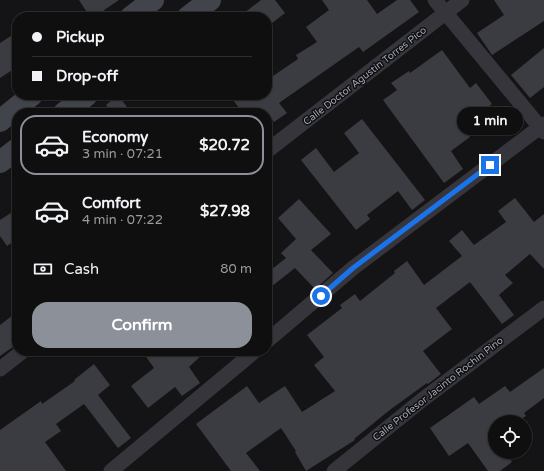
<!DOCTYPE html>
<html lang="en">
<head>
<meta charset="utf-8">
<style>
  body { margin:0; font-family:"Varela Round",sans-serif; background:#1d1d1e; color:#f1f3f6; height:100vh; display:flex; flex-direction:column; font-size:15px; white-space:nowrap }
  * { box-sizing:border-box; margin:0 }
  p { font-size:13px; color:#9b9c9f }
  .icon { flex:none; width:22px; height:22px; fill:none; stroke:currentColor; stroke-width:2; stroke-linecap:round; stroke-linejoin:round }
  .map { position:relative; flex:1; overflow:hidden }
  .sheet { position:absolute; left:12px; top:108px; width:260px; height:248px; display:flex; flex-direction:column; background:#0f0f10; border-radius:16px; box-shadow:0 1px 3px #0004,0 0 0 1px #2f2f30 }
  .sheet>* { flex:none }
  .top-card { position:absolute; left:12px; top:12px; width:260px; height:88px; border-radius:16px; box-shadow:0 1px 3px #0004,0 0 0 1px #2f2f30; display:grid; align-content:center; height:88px; padding:0 20px; background:#0f0f10 }
  .tools { position:absolute; left:488px; top:415px; display:grid; gap:8px }
  .tools a { display:grid; place-items:center; width:44px; height:44px; border-radius:50%; background:#0f0f10; box-shadow:0 1px 3px #0004,0 0 0 1px #2f2f30; font-size:20px }
  .end { position:absolute; width:18px; height:18px; margin:-9px; border:5px solid #1a73e8; background:#fff; box-shadow:0 0 0 2px #fff }
  .from { border-radius:50% }
  .bubble { position:absolute; height:28px; border-radius:14px; background:#0f0f10; box-shadow:0 1px 3px #0004,0 0 0 1px #2f2f30; font-size:13px; font-weight:700; line-height:28px; text-align:center }
  .top-card b { display:flex; align-items:center; gap:14px; height:38px; font-size:15px }
  .top-card b+b { border-top:1px solid #2f2f30 }
  .top-card i { width:10px; height:10px; background:#f1f3f6 }
  ul { padding:7px 0 0; list-style:none }
  li { display:flex; align-items:center; gap:12px; height:60px; margin:0 8px 6px; padding:0 12px; border:2px solid transparent; border-radius:16px }
  li div { flex:1 }
  li b { display:block; font-size:15px }
  li em { font-style:normal; font-weight:700 }
  li.on { border-color:#8c9099 }
  li>.icon { width:36px; height:36px; stroke-width:1.5 }
  .pay { display:flex; align-items:center; gap:10px; height:44px; padding:0 20px; font-size:15px }
  .pay p { margin-inline-start:auto }
  .cta { display:flex; gap:8px; margin-top:auto; padding:8px 20px }
  .cta a { flex:1; height:46px; border-radius:16px; background:#8c9099; color:#fff; font-size:16px; font-weight:700; line-height:46px; text-align:center }
  .map>svg:first-child { display:block }
</style>
</head>
<body>
<div class="map">
<svg width="544" height="471" viewBox="0 0 544 471">
  <rect width="100%" height="100%" fill="#141416"/>
  <!-- building -->
  <g fill="#3b3c41">
    <path d="M 79,0 L 119,0 L 104,10 L 109,17 L 90,17 Z"/>
    <path d="M 261,0 L 275,0 L 285,13 L 267,27 L 267,17 L 239,17 Z"/>
    <path d="M 322,0 L 367,0 L 377,14 L 397,0 L 410,0 L 419,12 L 363,52 L 359,47 L 279,103 L 287,113 L 274,122 L 267,113 L 243,113 L 229,95 L 267,95 L 267,80 L 298,59 L 296,55 L 317,42 L 306,27 L 329,10 Z"/>
    <path d="M 494,0 L 544,0 L 544,21 L 492,55 L 477,33 L 504,15 Z"/>
    <path d="M 17,32 L 17,67 L 0,78 L 0,43 Z"/>
    <path d="M 544,48 L 544,87 L 530,98 L 511,75 Z"/>
    <path d="M 442,50 L 470,88 L 476,83 L 492,104 L 462,126 L 470,137 L 451,151 L 463,169 L 444,183 L 383,100 L 397,90 L 391,83 L 409,71 L 410,73 Z"/>
    <path d="M 118,95 L 127,107 L 119,113 L 113,113 L 106,105 Z"/>
    <path d="M 362,119 L 425,200 L 412,210 L 398,191 L 367,215 L 370,219 L 356,230 L 301,160 L 316,148 L 334,172 L 359,153 L 344,133 Z"/>
    <path d="M 515,198 L 534,222 L 544,214 L 544,269 L 530,254 L 505,275 L 513,283 L 499,295 L 514,315 L 502,324 L 470,282 L 436,308 L 452,329 L 423,351 L 441,374 L 428,384 L 427,383 L 391,409 L 354,439 L 355,440 L 306,471 L 295,452 L 296,451 L 281,428 L 246,453 L 260,471 L 231,471 L 196,424 L 247,386 L 259,403 L 285,386 L 302,412 L 335,391 L 314,365 L 324,357 L 307,335 L 342,308 L 340,305 L 355,294 L 360,301 L 395,273 L 394,271 L 407,261 L 424,285 L 462,256 L 449,241 L 462,230 L 474,245 L 506,222 L 498,211 Z"/>
    <path d="M 299,199 L 331,234 L 311,250 L 333,273 L 315,289 L 295,268 L 267,290 L 267,273 L 286,258 L 281,253 L 296,239 L 278,218 Z"/>
    <path d="M 17,209 L 17,239 L 7,246 L 0,236 L 0,220 Z"/>
    <path d="M 17,312 L 17,344 L 0,356 L 0,325 Z"/>
    <path d="M 142,351 L 206,351 L 189,367 L 200,383 L 182,396 L 175,387 L 148,408 L 131,386 L 154,368 Z"/>
    <path d="M 94,364 L 110,385 L 98,395 L 131,438 L 118,448 L 84,404 L 56,424 L 61,431 L 45,442 L 66,471 L 0,471 L 0,430 L 41,401 L 42,404 L 75,381 L 74,380 Z"/>
    <path d="M 544,368 L 544,398 L 524,413 L 526,416 L 516,422 L 495,422 L 495,452 L 505,452 L 512,462 L 500,471 L 488,471 L 468,443 L 449,456 L 430,428 L 474,397 L 479,404 L 505,386 L 510,392 Z"/>
  </g>
  <g fill="none" stroke-linecap="round" stroke-linejoin="round">
    <!-- street -->
    <g stroke="#35353b" stroke-width="15">
      <path d="M 435,0 L 544,132"/>
      <path d="M 267,151 L 462,0"/>
      <path d="M 267,341 L 353,268 L 544,124"/>
      <path d="M 0,369 L 23,351"/>
      <path d="M 111,471 L 255,351"/>
      <path d="M 334,471 L 422,400 L 544,308"/>
    </g>
    <!-- secondary -->
    <g stroke="#42444b" stroke-width="22">
      <path d="M 131,17 L 153,0"/>
      <path d="M 188,17 L 210,0"/>
      <path d="M 64,113 L 87,95"/>
      <path d="M 0,121 L 32,95"/>
      <path d="M 0,162 L 17,149"/>
    </g>
  </g>
  <g fill="none" stroke-linecap="round" stroke-linejoin="round">
    <!-- route -->
    <path stroke="#1a73e8" stroke-width="5" d="M 321,296 L 353,268 L 490,165"/>
  </g>
  <g text-anchor="middle" dominant-baseline="central" stroke-width="3" stroke-linejoin="round" paint-order="stroke">
    <!-- street labels -->
    <g font-size="10" fill="#a4a9b7" stroke="#0f0f11">
      <text transform="translate(365 76) rotate(-38)">Calle Doctor Agustín Torres Pico</text>
      <text transform="translate(438 389) rotate(-38)">Calle Profesor Jacinto Rochin Pino</text>
    </g>
  </g>
</svg>
<div class="tools">
<a><svg class="icon" aria-label="locate" viewBox="0 0 24 24"><circle cx="12" cy="12" r="6"/><path d="M12 2v4M12 18v4M2 12h4M18 12h4"/></svg></a>
</div>
<i class="end from" style="left:321px;top:296px"></i>
<i class="end" style="left:490px;top:165px"></i>
<div class="bubble" style="left:457px;top:107px;width:66px">1 min</div>
<div class="top-card">
<b><i class="from"></i>Pickup</b>
<b><i></i>Drop-off</b>
</div>
<section class="sheet">
<ul>
<li class="on"><svg class="icon" aria-label="car" viewBox="0 0 24 24"><path d="M5 17H2v-5l4-1 3-4h7l3 4 3 1v5h-3M9 17h6M6 11h13"/><circle cx="7" cy="17" r="2"/><circle cx="17" cy="17" r="2"/></svg><div><b>Economy</b><p>3 min · 07:21</p></div><em>$20.72</em></li>
<li><svg class="icon" aria-label="car" viewBox="0 0 24 24"><path d="M5 17H2v-5l4-1 3-4h7l3 4 3 1v5h-3M9 17h6M6 11h13"/><circle cx="7" cy="17" r="2"/><circle cx="17" cy="17" r="2"/></svg><div><b>Comfort</b><p>4 min · 07:22</p></div><em>$27.98</em></li>
</ul>
<div class="pay"><svg class="icon" aria-label="cash" viewBox="0 0 24 24"><path d="M3 7h18v10H3z"/><circle cx="12" cy="12" r="2"/></svg>Cash<p>80 m</p></div>
<div class="cta"><a>Confirm</a></div>
</section>
</div>
</body>
</html>
